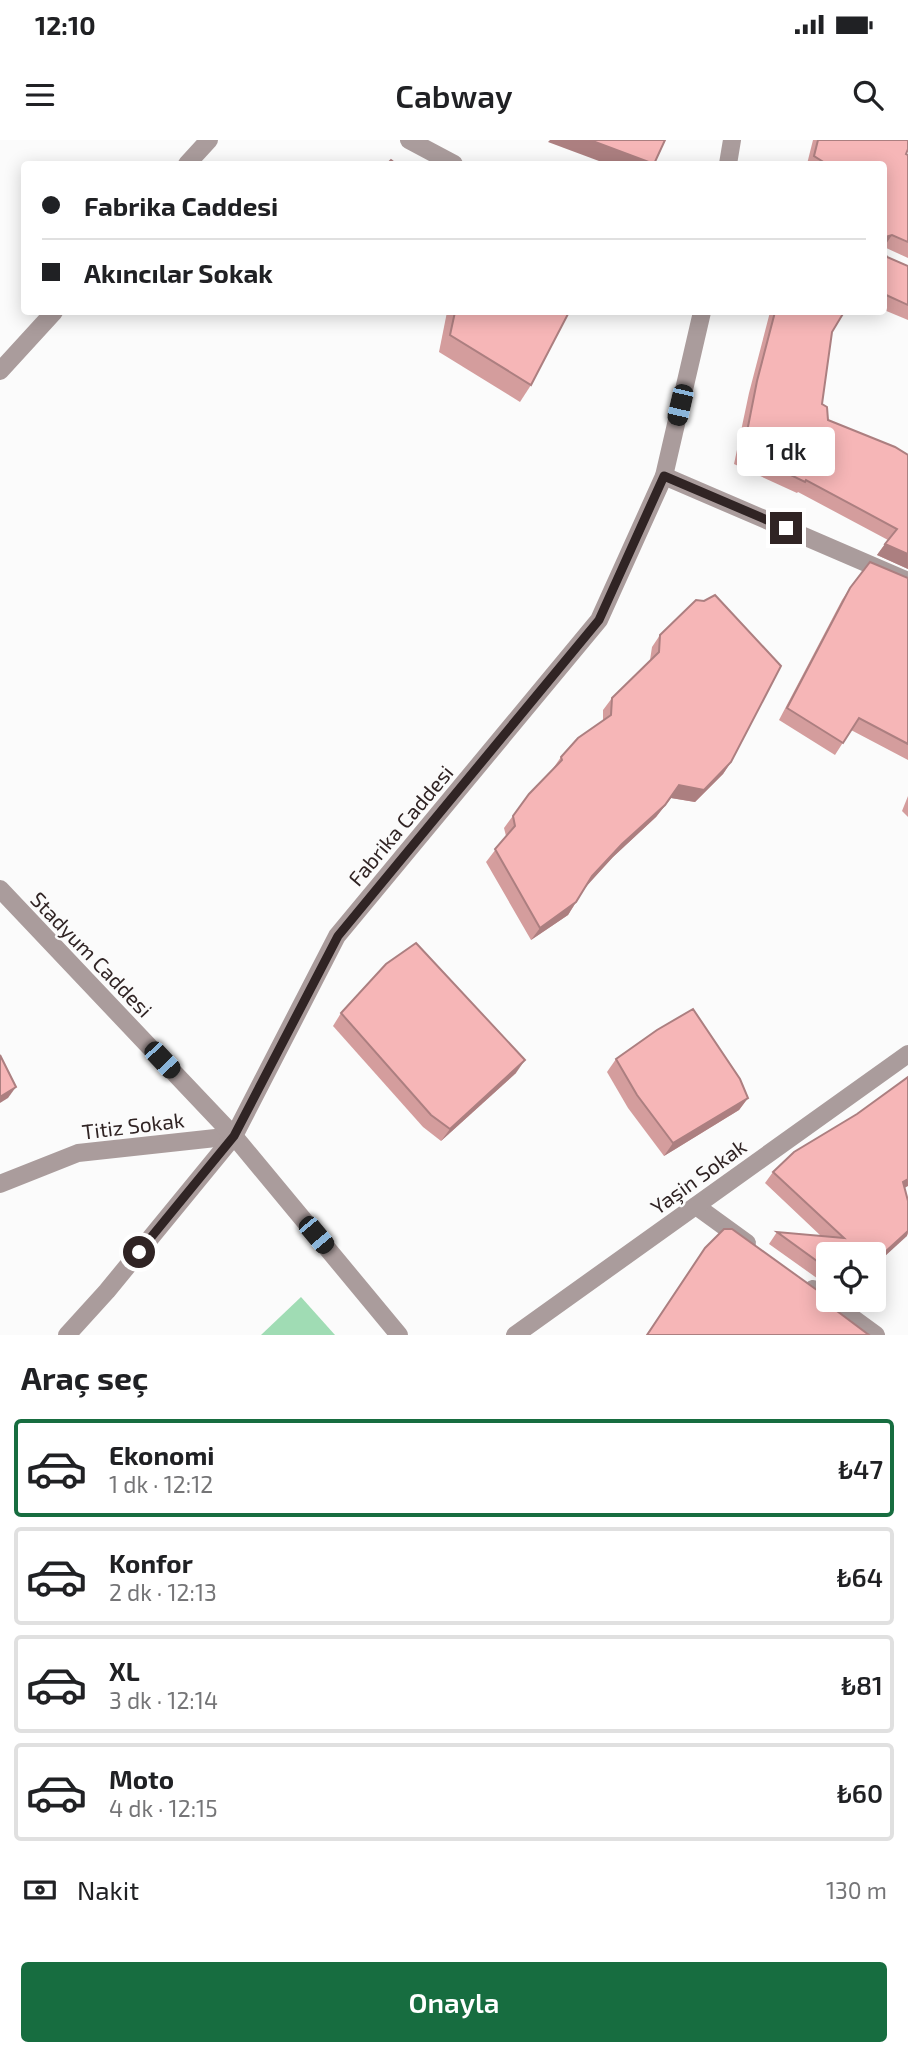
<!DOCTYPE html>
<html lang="tr">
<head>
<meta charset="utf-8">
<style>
  body { margin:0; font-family:"Exo 2",sans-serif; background:#f6f6f6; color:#202124; height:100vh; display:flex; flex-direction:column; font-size:26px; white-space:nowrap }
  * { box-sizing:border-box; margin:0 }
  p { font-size:23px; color:#757577 }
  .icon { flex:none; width:38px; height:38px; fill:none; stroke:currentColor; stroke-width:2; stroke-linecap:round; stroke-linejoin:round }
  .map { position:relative; height:1195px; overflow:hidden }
  .panel { display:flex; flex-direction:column; background:#fff; flex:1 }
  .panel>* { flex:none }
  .banner { position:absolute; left:21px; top:21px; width:866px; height:154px; border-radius:7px; box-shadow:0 4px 18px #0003; display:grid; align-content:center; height:154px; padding:0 21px; background:#fff }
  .controls { position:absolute; left:816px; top:1102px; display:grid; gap:14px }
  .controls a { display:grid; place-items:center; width:70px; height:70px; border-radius:7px; background:#fff; box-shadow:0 4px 18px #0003; font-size:35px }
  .end { position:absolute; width:32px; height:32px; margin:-16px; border:9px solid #302424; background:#fff; box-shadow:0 0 0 4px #fff }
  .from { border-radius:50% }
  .bubble { position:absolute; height:49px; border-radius:7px; background:#fff; box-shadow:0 4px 18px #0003; font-size:23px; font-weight:600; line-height:49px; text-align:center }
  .car { position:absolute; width:21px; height:42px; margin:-21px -10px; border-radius:9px; box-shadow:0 0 5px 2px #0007; background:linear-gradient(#222 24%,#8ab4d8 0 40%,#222 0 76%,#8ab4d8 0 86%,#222 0) }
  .banner b { display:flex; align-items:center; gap:24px; height:66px; font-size:26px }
  .banner b+b { border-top:2px solid #e0e0e0 }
  .banner i { width:18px; height:18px; background:#202124 }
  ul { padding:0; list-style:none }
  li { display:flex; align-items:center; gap:21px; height:98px; margin:0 14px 10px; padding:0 7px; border:4px solid #e0e0e0; border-radius:7px }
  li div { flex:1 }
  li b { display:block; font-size:26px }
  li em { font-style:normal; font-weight:600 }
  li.current { border-color:#176d40 }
  li>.icon { width:63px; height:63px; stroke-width:1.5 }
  h2 { padding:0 21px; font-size:32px; line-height:84px }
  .pay { display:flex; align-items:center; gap:18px; height:77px; padding:0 21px; font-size:26px }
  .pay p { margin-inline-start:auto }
  .cta { display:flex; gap:14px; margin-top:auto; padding:14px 21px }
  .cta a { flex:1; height:80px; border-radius:7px; background:#176d40; color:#fff; font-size:28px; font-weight:600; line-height:80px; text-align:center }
  .status { display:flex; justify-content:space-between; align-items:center; height:49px; padding:0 35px; background:#fff; direction:ltr }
  .status svg { height:19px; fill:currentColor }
  header { display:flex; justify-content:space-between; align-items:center; height:91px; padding:0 21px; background:#fff; font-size:32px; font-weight:600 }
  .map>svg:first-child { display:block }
</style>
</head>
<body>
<div class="status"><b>12:10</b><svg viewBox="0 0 49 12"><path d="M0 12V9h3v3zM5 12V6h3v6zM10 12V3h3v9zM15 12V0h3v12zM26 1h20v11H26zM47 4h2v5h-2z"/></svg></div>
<header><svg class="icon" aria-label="menu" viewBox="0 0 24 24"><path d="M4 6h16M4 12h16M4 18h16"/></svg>Cabway<svg class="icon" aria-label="search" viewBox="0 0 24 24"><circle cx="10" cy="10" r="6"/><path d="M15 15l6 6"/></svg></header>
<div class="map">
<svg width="908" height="1195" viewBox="0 0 908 1195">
  <rect width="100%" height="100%" fill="#fbfbfb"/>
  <!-- green -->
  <path fill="#a0dcb4" d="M 301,1157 L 335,1195 L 261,1195 Z"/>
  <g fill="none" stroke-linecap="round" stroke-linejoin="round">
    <!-- minor -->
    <g stroke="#aa9c9c" stroke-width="18">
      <path d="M 409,0 L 454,24"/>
      <path d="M 187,24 L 209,0"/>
      <path d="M 728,24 L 732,0"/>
      <path d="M 0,231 L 54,172"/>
      <path d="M 664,336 L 908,441"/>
      <path d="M 0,1044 L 78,1013 L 234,996"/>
      <path d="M 696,1066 L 747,1103"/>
      <path d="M 813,1149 L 876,1195"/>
      <path d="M 67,1195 L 107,1151 L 234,996 L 337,796 L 599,480 L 664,336 L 702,172"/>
      <path d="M 515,1195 L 908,914"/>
    </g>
    <!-- tertiary -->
    <path stroke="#aa9c9c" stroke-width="18" d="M 0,749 L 234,996 L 399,1195"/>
  </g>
  <!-- wall -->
  <g fill="#d49d9d">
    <path d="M 813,0 L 908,0 L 906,14 L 908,15 L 908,118 L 884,107 L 884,24 L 807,24 Z"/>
    <path d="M 884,111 L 887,117 L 908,126 L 908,180 L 884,170 Z"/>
    <path d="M 447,172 L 567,172 L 531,245 L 520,262 L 439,212 Z"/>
    <path d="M 770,172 L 844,172 L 832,192 L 822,264 L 828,280 L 895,307 L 908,429 L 877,415 L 888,400 L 798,352 L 797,353 L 734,324 L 749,253 Z"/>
    <path d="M 908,438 L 908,620 L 851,590 L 835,615 L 779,580 L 842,460 L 850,448 Z"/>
    <path d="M 660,495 L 731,622 L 723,634 L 695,662 L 671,658 L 656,677 L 613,717 L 587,745 L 568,775 L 531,800 L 486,722 L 506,696 L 504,688 L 529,654 L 552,630 L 561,617 L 603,581 L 603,570 L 612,558 L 650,520 L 652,507 Z"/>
    <path d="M 908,656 L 908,677 L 902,671 Z"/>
    <path d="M 341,873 L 516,933 L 441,1001 L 423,987 L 333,886 Z"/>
    <path d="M 616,919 L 748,958 L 739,970 L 664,1016 L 628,968 L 607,932 Z"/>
    <path d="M 773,1032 L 904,1048 L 908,1094 L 873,1127 L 873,1115 L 828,1115 L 828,1146 L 769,1104 L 777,1092 L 821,1096 L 765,1043 Z"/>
  </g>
  <!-- shaded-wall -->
  <g fill="#ac7f80">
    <path d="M 550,0 L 590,0 L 654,24 L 607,24 L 548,2 Z"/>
    <path d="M 892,95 L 884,107 L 884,100 L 885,97 Z"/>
    <path d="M 885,404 L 908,414 L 908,429 L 877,415 Z"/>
    <path d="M 731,622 L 723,634 L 695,662 L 671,658 L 656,677 L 613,717 L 584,749 L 592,736 L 622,704 L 679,645 Z"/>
    <path d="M 576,762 L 568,775 L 531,800 L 540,788 Z"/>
    <path d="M 525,920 L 516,933 L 441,1001 L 450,989 Z"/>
    <path d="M 16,947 L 8,958 L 0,963 L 0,957 Z"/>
    <path d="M 748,958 L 739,970 L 664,1016 L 673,1003 Z"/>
    <path d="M 908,1039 L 908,1046 L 894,1054 L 903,1042 Z"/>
    <path d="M 908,1091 L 907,1096 L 873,1127 L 873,1123 Z"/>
  </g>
  <!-- building -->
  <g fill="#f6b6b7" stroke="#ac7f80" stroke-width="2">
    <path d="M 590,0 L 665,0 L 654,24 Z"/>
    <path d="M 818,0 L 908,0 L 908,9 L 906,14 L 908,15 L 908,102 L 892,95 L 885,97 L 884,101 L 884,24 L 825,24 L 825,23 L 814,16 Z"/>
    <path d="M 391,20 L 396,24 L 387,24 Z"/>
    <path d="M 884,111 L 887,117 L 908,126 L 908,165 L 884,154 Z"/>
    <path d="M 455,172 L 567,172 L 568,174 L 531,245 L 450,195 Z"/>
    <path d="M 775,172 L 844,172 L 832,192 L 822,264 L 827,267 L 828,280 L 895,307 L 908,315 L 908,414 L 885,404 L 897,389 L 806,340 L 805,342 L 743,312 L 757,241 Z"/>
    <path d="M 870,422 L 908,438 L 908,604 L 859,578 L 843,603 L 787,568 L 850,448 Z"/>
    <path d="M 715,455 L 781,526 L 731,622 L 704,650 L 679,645 L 665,665 L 622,704 L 592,736 L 576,762 L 540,788 L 495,709 L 515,686 L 513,676 L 529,654 L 562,620 L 561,617 L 578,598 L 611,575 L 612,558 L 659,512 L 660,495 L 696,460 L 704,461 Z"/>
    <path d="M 416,803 L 525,920 L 450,989 L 431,975 L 341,873 L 386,824 Z"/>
    <path d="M 693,869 L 740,939 L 748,958 L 673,1003 L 637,955 L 616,919 L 657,890 Z"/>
    <path d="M 0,915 L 16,947 L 0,957 Z"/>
    <path d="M 908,937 L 908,1039 L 903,1042 L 908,1061 L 908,1091 L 873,1123 L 873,1115 L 828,1115 L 828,1129 L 777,1092 L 844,1098 L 773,1032 L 794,1012 L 857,974 Z"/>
    <path d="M 724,1089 L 732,1089 L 828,1158 L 828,1160 L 833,1162 L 829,1165 L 869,1195 L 647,1195 L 705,1108 Z"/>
  </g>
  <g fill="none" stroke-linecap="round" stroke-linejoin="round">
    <!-- route -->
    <path stroke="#302424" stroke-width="9" d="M 139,1112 L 234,996 L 338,796 L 599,480 L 664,336 L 786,388"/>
  </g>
  <g text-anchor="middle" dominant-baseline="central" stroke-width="5" stroke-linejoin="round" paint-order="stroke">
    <!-- street labels -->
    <g font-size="21" fill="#302424" stroke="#fbfbfb">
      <text transform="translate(400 685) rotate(-50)">Fabrika Caddesi</text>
      <text transform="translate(92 814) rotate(46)">Stadyum Caddesi</text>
      <text transform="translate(133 985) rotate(-7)">Titiz Sokak</text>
      <text transform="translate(698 1036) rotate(-36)">Yaşin Sokak</text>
    </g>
  </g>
</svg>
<div class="controls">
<a><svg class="icon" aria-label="locate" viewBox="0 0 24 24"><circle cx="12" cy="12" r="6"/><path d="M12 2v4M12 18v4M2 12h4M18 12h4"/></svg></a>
</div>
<i class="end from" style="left:139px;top:1112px"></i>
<i class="end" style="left:786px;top:388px"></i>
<div class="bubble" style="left:737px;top:287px;width:98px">1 dk</div>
<i class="car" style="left:680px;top:265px;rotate:193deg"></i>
<i class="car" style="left:162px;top:920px;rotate:137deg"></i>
<i class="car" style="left:316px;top:1095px;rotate:140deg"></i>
<div class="banner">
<b><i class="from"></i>Fabrika Caddesi</b>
<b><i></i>Akıncılar Sokak</b>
</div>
</div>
<section class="panel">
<h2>Araç seç</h2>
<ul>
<li class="current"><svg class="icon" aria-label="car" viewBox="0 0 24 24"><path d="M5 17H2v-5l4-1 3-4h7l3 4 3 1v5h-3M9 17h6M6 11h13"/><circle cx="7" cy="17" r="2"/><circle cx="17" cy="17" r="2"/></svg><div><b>Ekonomi</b><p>1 dk · 12:12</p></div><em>₺47</em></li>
<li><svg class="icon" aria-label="car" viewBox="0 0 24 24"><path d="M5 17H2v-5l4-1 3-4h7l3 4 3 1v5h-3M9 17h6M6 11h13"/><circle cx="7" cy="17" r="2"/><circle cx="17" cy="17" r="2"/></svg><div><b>Konfor</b><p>2 dk · 12:13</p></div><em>₺64</em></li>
<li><svg class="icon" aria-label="car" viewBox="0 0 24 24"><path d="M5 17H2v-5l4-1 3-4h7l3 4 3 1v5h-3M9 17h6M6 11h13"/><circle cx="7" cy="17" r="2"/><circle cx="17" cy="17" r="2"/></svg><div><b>XL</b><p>3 dk · 12:14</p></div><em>₺81</em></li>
<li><svg class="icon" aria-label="car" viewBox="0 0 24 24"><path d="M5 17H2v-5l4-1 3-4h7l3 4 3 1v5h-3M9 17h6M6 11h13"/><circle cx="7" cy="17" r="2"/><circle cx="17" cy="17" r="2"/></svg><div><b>Moto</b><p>4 dk · 12:15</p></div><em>₺60</em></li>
</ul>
<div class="pay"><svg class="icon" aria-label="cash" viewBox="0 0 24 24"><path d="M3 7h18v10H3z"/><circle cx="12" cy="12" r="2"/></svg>Nakit<p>130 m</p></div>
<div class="cta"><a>Onayla</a></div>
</section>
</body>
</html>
